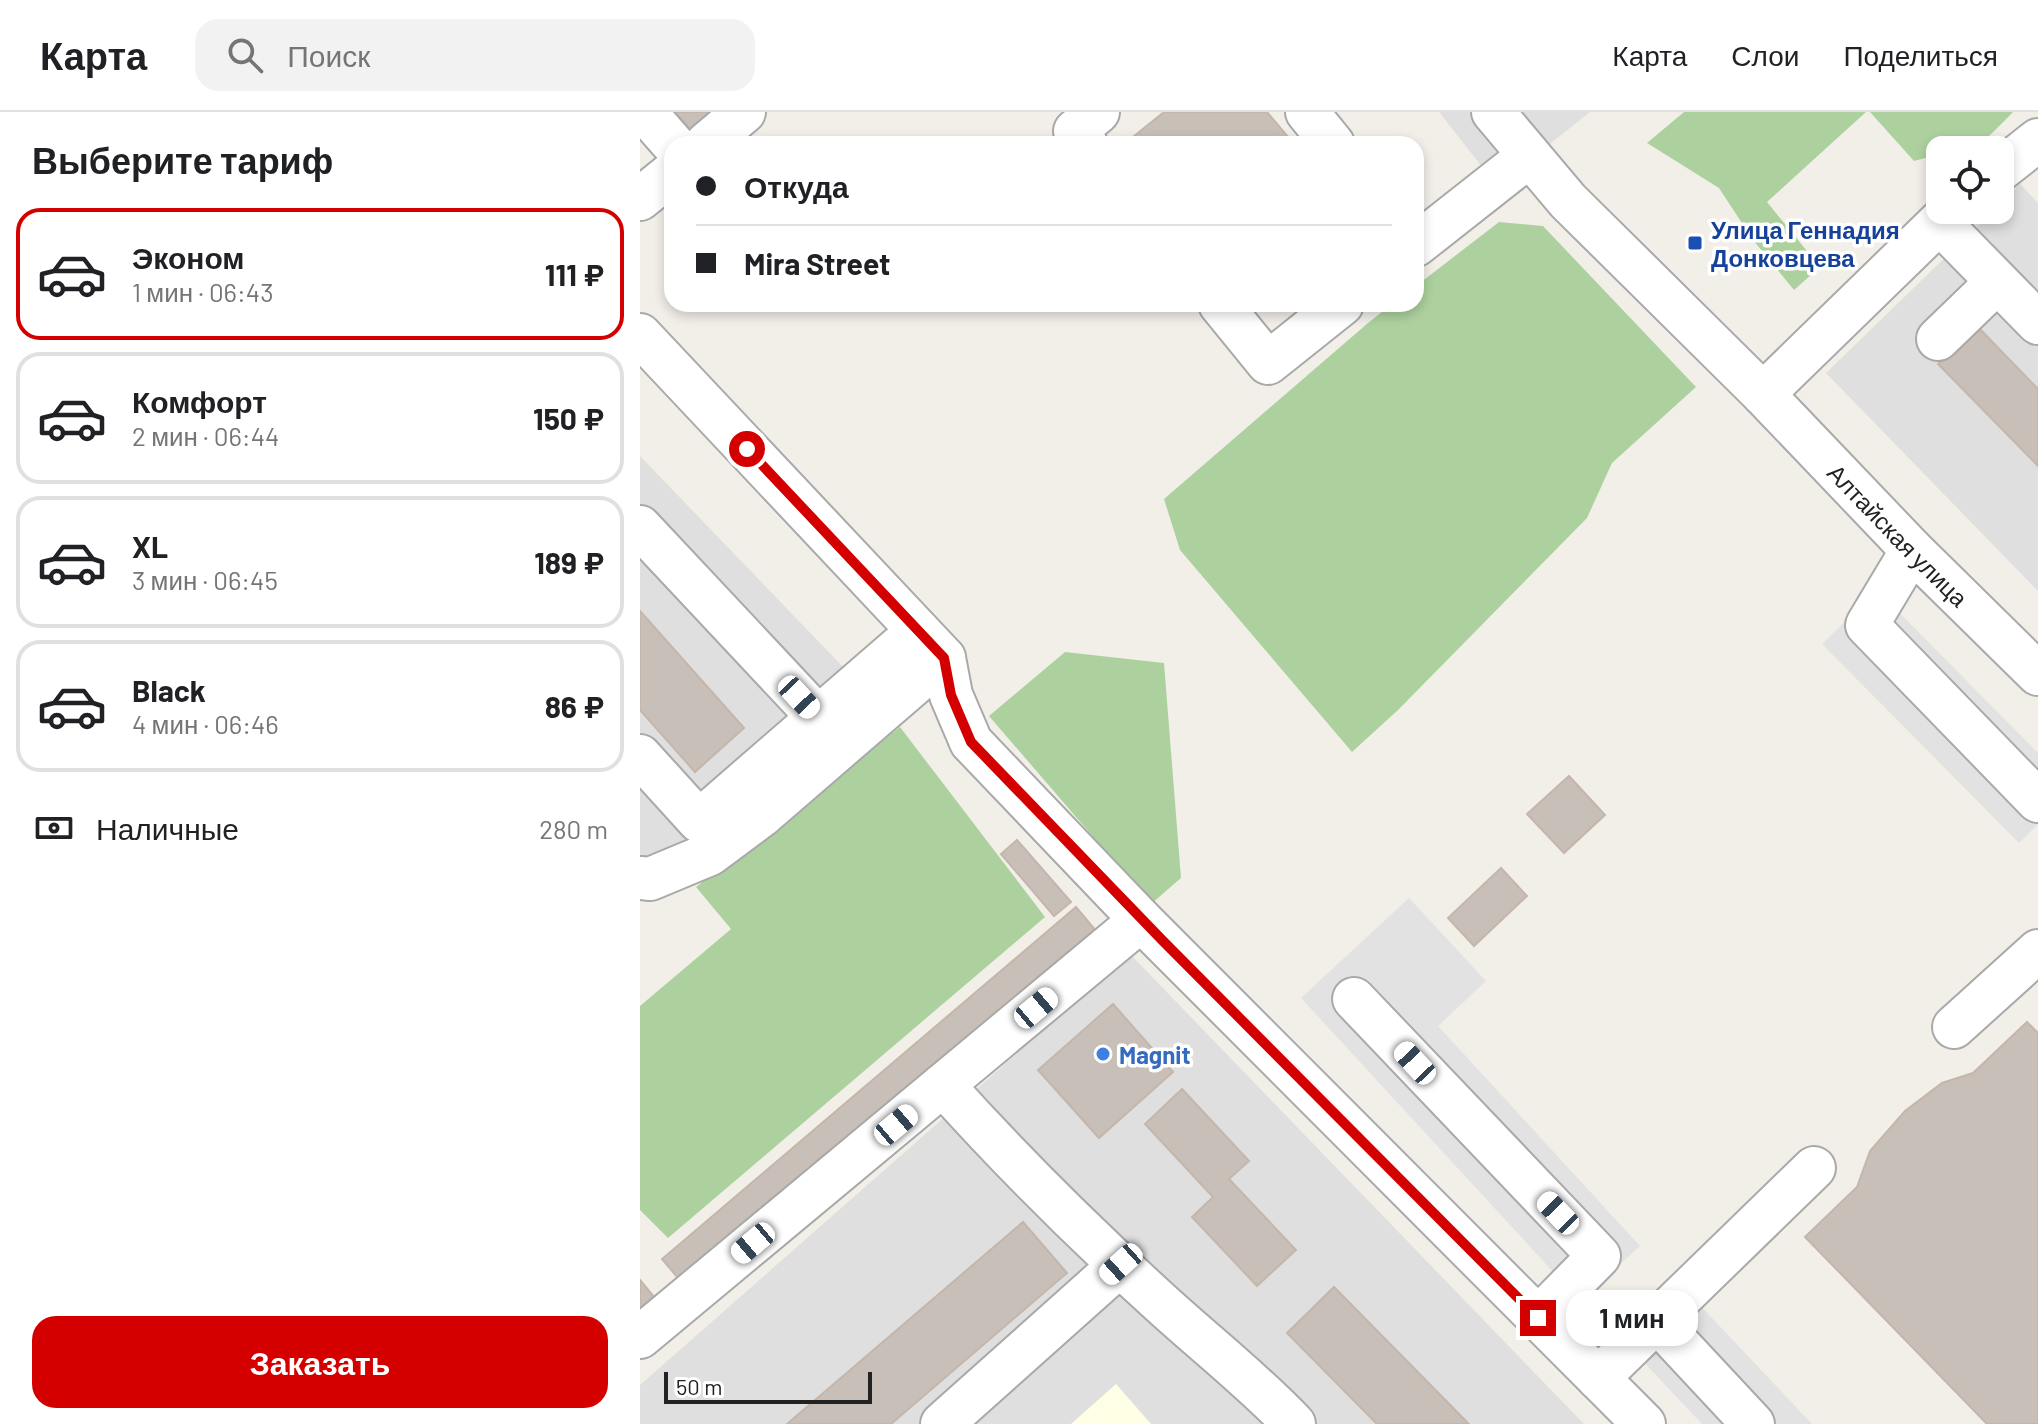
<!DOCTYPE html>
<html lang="ru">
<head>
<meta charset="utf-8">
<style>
  body { margin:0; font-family:Barlow,sans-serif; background:#f2f2f2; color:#202124; height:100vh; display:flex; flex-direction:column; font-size:30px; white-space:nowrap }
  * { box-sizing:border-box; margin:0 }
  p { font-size:26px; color:#757577 }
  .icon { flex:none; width:44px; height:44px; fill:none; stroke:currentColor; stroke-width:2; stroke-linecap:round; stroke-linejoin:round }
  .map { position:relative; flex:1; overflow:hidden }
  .panel { display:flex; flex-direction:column; background:#fff; width:640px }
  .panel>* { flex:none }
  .banner { position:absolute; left:24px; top:24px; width:760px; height:176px; border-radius:24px; box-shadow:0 4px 12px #0003; display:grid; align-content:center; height:176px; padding:0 32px; background:#fff }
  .fabs { position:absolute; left:1286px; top:24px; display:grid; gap:16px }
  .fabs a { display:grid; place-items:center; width:88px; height:88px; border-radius:16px; background:#fff; box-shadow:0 4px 12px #0003; font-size:40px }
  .scale { position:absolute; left:24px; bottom:20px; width:208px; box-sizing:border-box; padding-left:8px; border:4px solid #222; border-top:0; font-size:22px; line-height:28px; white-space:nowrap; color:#222; -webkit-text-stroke:6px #fff; paint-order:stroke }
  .end { position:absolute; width:36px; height:36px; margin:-18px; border:10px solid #d40000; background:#fff; box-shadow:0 0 0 4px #fff }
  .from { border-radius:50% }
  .bubble { position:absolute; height:56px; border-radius:24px; background:#fff; box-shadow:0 4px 12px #0003; font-size:26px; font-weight:700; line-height:56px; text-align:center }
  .car { position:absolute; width:24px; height:48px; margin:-24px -12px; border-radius:10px; box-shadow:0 0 6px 2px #0007; background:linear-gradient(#fff 24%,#345 0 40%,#fff 0 76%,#345 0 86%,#fff 0) }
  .banner b { display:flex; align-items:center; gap:28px; height:76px; font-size:30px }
  .banner b+b { border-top:2px solid #e0e0e0 }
  .banner i { width:20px; height:20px; background:#202124 }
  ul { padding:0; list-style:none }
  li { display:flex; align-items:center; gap:24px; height:132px; margin:0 16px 12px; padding:0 16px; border:4px solid #e0e0e0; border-radius:24px }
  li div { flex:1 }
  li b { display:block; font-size:30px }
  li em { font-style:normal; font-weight:700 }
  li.on { border-color:#d40000 }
  li>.icon { width:72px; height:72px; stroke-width:1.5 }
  h2 { padding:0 32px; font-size:36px; line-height:96px }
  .pay { display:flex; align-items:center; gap:20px; height:88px; padding:0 32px; font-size:30px }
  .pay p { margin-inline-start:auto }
  .button { display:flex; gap:16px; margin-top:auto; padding:16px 32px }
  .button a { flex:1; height:92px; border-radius:24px; background:#d40000; color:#fff; font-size:32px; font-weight:700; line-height:92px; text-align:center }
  header { display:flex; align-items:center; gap:48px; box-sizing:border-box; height:112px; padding:0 40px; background:#fff; border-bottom:2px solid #e0e0e0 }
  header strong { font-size:38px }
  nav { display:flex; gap:44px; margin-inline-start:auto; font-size:28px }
  .search { width:560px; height:72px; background:#f2f2f2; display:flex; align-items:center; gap:20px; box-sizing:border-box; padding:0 28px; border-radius:24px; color:#757577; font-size:30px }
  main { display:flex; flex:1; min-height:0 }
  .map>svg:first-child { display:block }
</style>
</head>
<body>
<header>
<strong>Карта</strong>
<div class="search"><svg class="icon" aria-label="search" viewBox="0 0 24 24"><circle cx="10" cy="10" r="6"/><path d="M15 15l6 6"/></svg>Поиск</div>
<nav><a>Карта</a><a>Слои</a><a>Поделиться</a></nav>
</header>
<main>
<section class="panel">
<h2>Выберите тариф</h2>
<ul>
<li class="on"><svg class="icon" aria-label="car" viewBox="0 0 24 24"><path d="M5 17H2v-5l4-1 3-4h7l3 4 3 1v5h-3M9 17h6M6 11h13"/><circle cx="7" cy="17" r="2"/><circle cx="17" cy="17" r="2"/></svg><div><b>Эконом</b><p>1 мин · 06:43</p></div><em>111 ₽</em></li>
<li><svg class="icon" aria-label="car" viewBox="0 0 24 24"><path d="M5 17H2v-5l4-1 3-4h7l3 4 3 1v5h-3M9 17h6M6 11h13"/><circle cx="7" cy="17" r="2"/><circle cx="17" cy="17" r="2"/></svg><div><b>Комфорт</b><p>2 мин · 06:44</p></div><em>150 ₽</em></li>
<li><svg class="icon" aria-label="car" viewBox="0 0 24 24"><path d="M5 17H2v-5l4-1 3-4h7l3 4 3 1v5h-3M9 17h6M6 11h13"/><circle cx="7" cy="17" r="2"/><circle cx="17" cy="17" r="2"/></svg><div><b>XL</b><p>3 мин · 06:45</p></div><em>189 ₽</em></li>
<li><svg class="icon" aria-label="car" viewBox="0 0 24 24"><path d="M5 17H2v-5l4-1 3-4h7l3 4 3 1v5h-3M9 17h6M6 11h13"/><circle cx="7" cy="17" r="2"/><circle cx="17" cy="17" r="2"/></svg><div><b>Black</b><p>4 мин · 06:46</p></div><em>86 ₽</em></li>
</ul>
<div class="pay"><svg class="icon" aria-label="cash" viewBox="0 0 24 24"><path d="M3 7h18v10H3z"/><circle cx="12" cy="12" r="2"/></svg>Наличные<p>280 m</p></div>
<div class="button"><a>Заказать</a></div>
</section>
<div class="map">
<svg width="1398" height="1312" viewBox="0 0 1398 1312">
  <rect width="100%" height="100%" fill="#f2efe9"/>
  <!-- residential -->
  <g fill="#e0dfdf">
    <path d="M 799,0 L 950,0 L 857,74 Z"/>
    <path d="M 1380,72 L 1398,91 L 1398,479 L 1186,261 L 1354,98 L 1360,98 L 1360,92 Z"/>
    <path d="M 0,344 L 230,583 L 0,778 Z"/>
    <path d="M 490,842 L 944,1312 L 0,1312 L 0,1273 Z"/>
  </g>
  <!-- education -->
  <path fill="#ffffe5" d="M 476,1272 L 511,1312 L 431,1312 Z"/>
  <!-- forest -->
  <g fill="#add19e">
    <path d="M 1044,0 L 1226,0 L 1127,90 L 1180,155 L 1154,178 L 1113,128 L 1079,76 L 1007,31 Z"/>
    <path d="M 1230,0 L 1373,0 C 1346,27 1341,38 1300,38 L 1300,42 L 1274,49 Z"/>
    <path d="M 859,110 L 903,114 L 1056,275 L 972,351 L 947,406 L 758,598 L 712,640 L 540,438 L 524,387 L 728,211 L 752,192 L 776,192 L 776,174 Z"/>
    <path d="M 425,540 L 524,551 L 541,766 L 511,792 L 349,604 Z"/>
    <path d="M 260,615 L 405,805 L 28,1126 L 0,1098 L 0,894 L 91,817 L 56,775 Z"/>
  </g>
  <!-- parking -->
  <g fill="#e2e2e2">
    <path d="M 1237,478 L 1398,641 L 1398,712 L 1379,731 L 1182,532 Z"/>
    <path d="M 769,786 L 846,869 L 798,914 L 1000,1134 L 940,1189 L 661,886 Z"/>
    <path d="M 1055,1188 L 1172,1312 L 1062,1312 L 997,1243 Z"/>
  </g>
  <!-- building -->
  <g fill="#c7bfb8" stroke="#c4b6ab" stroke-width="2">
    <path d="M 35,0 L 76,0 L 52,20 Z"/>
    <path d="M 524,0 L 627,0 L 654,32 L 490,32 L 488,29 Z"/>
    <path d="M 1337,214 L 1398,277 L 1398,354 L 1298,252 Z"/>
    <path d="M 0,499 L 104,616 L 55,660 L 0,598 Z"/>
    <path d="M 929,664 L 965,703 L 924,741 L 887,702 Z"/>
    <path d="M 377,728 L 431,790 L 414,804 L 361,742 Z"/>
    <path d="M 861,756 L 887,784 L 834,834 L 808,806 Z"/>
    <path d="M 436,795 L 456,819 L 43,1172 L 22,1147 Z"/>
    <path d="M 473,892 L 533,960 L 459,1026 L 398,958 Z"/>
    <path d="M 1387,910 L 1398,921 L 1398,1312 L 1347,1312 L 1165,1125 L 1217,1075 L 1230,1039 L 1265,999 L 1302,971 L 1333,961 Z"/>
    <path d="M 542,977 L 609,1049 L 589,1067 L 656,1138 L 617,1174 L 552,1105 L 573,1085 L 505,1012 Z"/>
    <path d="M 383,1110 L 427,1161 L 251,1312 L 147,1312 Z"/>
    <path d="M 0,1168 L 19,1191 L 0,1208 Z"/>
    <path d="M 694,1175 L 829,1312 L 737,1312 L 647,1221 Z"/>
  </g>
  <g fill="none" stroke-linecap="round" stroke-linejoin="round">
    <!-- minor casing -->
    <g stroke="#a9a9a9" stroke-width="46">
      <g id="minor">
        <path d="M 5,0 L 33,32"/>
        <path d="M 667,0 L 693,32"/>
        <path id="s1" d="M 853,0 L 928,89 L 1123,282 L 1272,438 L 1398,562"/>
        <path d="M 66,32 L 104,0"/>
        <path d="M 446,32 L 435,19 L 458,0"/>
        <path d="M 1360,58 L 1398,28"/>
        <path d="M 0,87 L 32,61"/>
        <path d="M 1300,111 L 1398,211"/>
        <path d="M 776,133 L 889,44"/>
        <path d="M 580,192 L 628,251 L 702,192"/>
        <path d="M 0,223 L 304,546 L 311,583 L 331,630 L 501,808 L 1004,1312"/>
        <path d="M 1298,227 L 1357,170"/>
        <path d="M 1123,282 L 1312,98"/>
        <path d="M 0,415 L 179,606"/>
        <path d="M 1272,438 L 1227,513 L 1398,689"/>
        <path d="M 0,644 L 59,709 L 278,519"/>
        <path d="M 0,766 L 10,767 L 70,742 L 121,704 L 304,546"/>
        <path d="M 714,887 L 959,1144 L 898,1206"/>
        <path d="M 1314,915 L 1398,839"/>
        <path d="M 303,973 C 372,1050 447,1124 523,1193 C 567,1233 613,1269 654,1312"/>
        <path d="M 1016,1208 L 1113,1312"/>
        <path d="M 0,1225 L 501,808"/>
        <path d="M 958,1266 L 1174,1056"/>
        <path d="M 302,1312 L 481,1152"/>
      </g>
    </g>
    <!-- minor -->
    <use href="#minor" stroke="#fff" stroke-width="42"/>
  </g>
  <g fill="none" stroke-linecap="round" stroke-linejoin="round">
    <!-- route -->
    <path stroke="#d40000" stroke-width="10" d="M 107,337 L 304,546 L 311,583 L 331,630 L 523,829 L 898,1206"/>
  </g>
  <!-- markers -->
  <rect fill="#1a4fb4" stroke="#fff" stroke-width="3" x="1047" y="123" width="16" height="16" rx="4"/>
  <circle fill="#3f7fe0" stroke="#fff" stroke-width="3" cx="463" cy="942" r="8"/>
  <g text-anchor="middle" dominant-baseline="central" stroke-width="7" stroke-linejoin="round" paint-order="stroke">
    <!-- transit labels -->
    <g font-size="24" font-weight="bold" fill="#164399" stroke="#fff" text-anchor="start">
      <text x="1071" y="117">Улица Геннадия<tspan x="1071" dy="28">Донковцева</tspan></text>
    </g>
    <!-- street labels -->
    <g font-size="24" fill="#222" stroke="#fff">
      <text stroke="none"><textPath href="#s1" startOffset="586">Алтайская улица</textPath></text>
    </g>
    <!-- shop labels -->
    <g font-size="24" font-weight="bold" fill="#366cbe" stroke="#fff" text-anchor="start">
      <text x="479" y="942">Magnit</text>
    </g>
  </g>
</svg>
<div class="fabs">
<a><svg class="icon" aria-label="locate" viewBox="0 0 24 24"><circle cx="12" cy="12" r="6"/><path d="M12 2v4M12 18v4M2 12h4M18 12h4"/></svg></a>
</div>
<div class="scale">50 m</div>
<i class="end from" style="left:107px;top:337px"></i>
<i class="end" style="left:898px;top:1206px"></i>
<div class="bubble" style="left:926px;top:1178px;width:132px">1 мин</div>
<i class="car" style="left:159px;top:585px;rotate:137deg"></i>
<i class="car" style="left:396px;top:896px;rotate:50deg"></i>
<i class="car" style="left:775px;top:951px;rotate:317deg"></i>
<i class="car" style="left:256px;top:1013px;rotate:50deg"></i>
<i class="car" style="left:918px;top:1101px;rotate:316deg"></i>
<i class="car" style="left:113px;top:1131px;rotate:230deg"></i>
<i class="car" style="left:481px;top:1152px;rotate:228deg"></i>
<div class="banner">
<b><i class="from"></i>Откуда</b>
<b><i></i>Mira Street</b>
</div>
</div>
</main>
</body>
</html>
